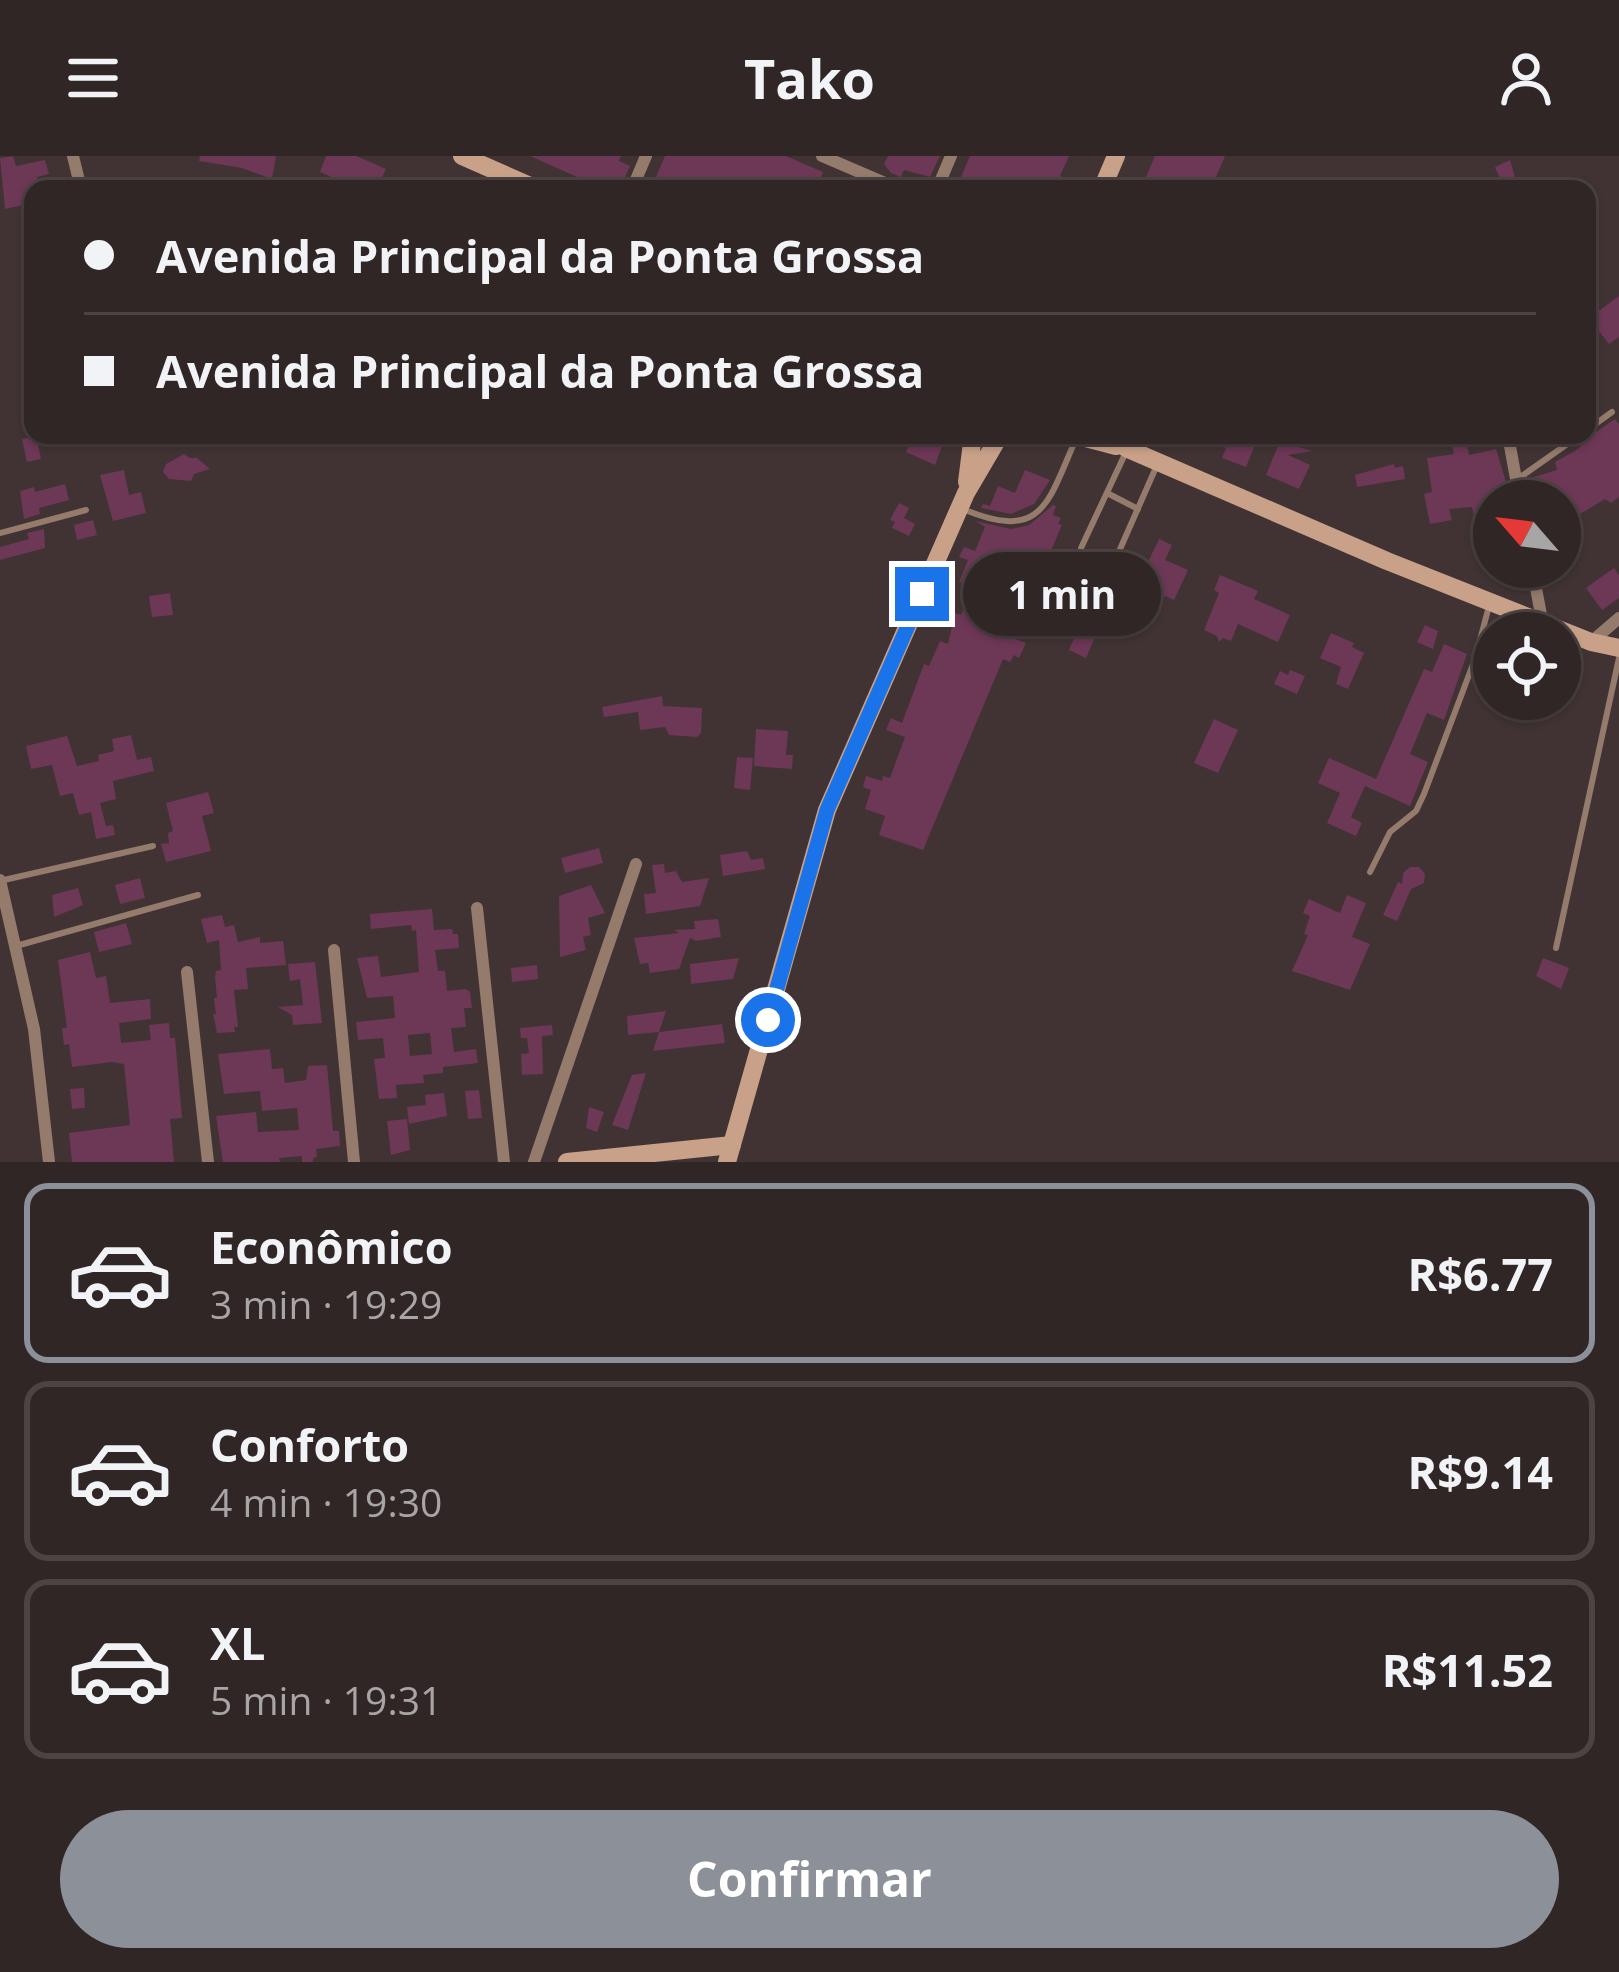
<!DOCTYPE html>
<html lang="pt">
<head>
<meta charset="utf-8">
<style>
  body { margin:0; font-family:"Open Sans",sans-serif; background:#3d3232; color:#f1f3f6; height:100vh; display:flex; flex-direction:column; font-size:45px; white-space:nowrap }
  * { box-sizing:border-box; margin:0 }
  p { font-size:39px; color:#a8a5a7 }
  .icon { flex:none; width:66px; height:66px; fill:none; stroke:currentColor; stroke-width:2; stroke-linecap:round; stroke-linejoin:round }
  .map { position:relative; height:1006px; overflow:hidden }
  .sheet { display:flex; flex-direction:column; background:#312626; flex:1 }
  .sheet>* { flex:none }
  .guide { position:absolute; left:24px; top:24px; width:1572px; height:264px; border-radius:24px; box-shadow:0 3px 9px #0004,0 0 0 3px #4c4343; display:grid; align-content:center; height:264px; padding:0 60px; background:#312626 }
  .needle { width:78px; rotate:298deg }
  .fabs { position:absolute; left:1473px; top:324px; display:grid; gap:24px }
  .fabs a { display:grid; place-items:center; width:108px; height:108px; border-radius:50%; background:#312626; box-shadow:0 3px 9px #0004,0 0 0 3px #4c4343; font-size:60px }
  .end { position:absolute; width:54px; height:54px; margin:-27px; border:15px solid #1a73e8; background:#fff; box-shadow:0 0 0 6px #fff }
  .from { border-radius:50% }
  .bubble { position:absolute; height:84px; border-radius:42px; background:#312626; box-shadow:0 3px 9px #0004,0 0 0 3px #4c4343; font-size:39px; font-weight:700; line-height:84px; text-align:center }
  .guide b { display:flex; align-items:center; gap:42px; height:114px; font-size:45px }
  .guide b+b { border-top:3px solid #4c4343 }
  .guide i { width:30px; height:30px; background:#f1f3f6 }
  ul { padding:21px 0 0; list-style:none }
  li { display:flex; align-items:center; gap:36px; height:180px; margin:0 24px 18px; padding:0 36px; border:6px solid #4c4343; border-radius:24px }
  li div { flex:1 }
  li b { display:block; font-size:45px }
  li em { font-style:normal; font-weight:700 }
  li.on { border-color:#8c9099 }
  li>.icon { width:108px; height:108px; stroke-width:1.5 }
  .action { display:flex; gap:24px; margin-top:auto; padding:24px 60px }
  .action a { flex:1; height:138px; border-radius:72px; background:#8c9099; color:#fff; font-size:48px; font-weight:700; line-height:138px; text-align:center }
  header { display:flex; justify-content:space-between; align-items:center; height:156px; padding:0 60px; background:#312626; font-size:54px; font-weight:700 }
  .map>svg:first-child { display:block }
</style>
</head>
<body>
<header><svg class="icon" aria-label="menu" viewBox="0 0 24 24"><path d="M4 6h16M4 12h16M4 18h16"/></svg>Tako<svg class="icon" aria-label="person" viewBox="0 0 24 24"><circle cx="12" cy="8" r="4"/><path d="M4 21q1-7 8-7t8 7"/></svg></header>
<div class="map">
<svg width="1619" height="1006" viewBox="0 0 1619 1006">
  <rect width="100%" height="100%" fill="#413333"/>
  <!-- building -->
  <g fill="#6d3756" fill-rule="evenodd">
    <path d="M 13,0 L 16,10 L 45,4 L 49,18 L 37,21 L 40,33 L 33,33 L 33,47 L 5,53 L 0,2 Z"/>
    <path d="M 200,0 L 276,0 L 272,23 L 242,12 L 199,5 Z"/>
    <path d="M 326,0 L 356,0 L 386,13 L 377,33 L 332,33 L 336,23 L 320,16 Z"/>
    <path d="M 530,0 L 621,0 L 619,5 L 630,10 L 620,33 L 604,33 Z"/>
    <path d="M 665,0 L 786,0 L 823,16 L 817,33 L 667,33 L 661,31 L 664,25 L 656,21 Z"/>
    <path d="M 888,0 L 940,0 L 930,21 L 904,14 L 901,21 L 891,17 L 884,8 Z"/>
    <path d="M 970,0 L 1069,0 L 1060,20 L 1069,24 L 1065,33 L 971,33 L 958,28 Z"/>
    <path d="M 1155,0 L 1225,0 L 1211,33 L 1141,33 Z"/>
    <path d="M 1510,4 L 1515,21 L 1502,27 L 1495,11 Z"/>
    <path d="M 1619,140 L 1619,181 L 1609,188 L 1589,162 Z"/>
    <path d="M 1615,263 L 1619,268 L 1619,341 L 1611,347 L 1605,343 L 1560,370 L 1560,345 L 1536,345 L 1531,322 L 1557,314 L 1555,306 L 1578,293 L 1587,282 Z"/>
    <path d="M 913,279 L 945,282 L 935,309 L 906,296 Z"/>
    <path d="M 1221,279 L 1259,279 L 1246,311 L 1222,302 L 1226,292 L 1217,289 Z"/>
    <path d="M 36,280 L 41,303 L 27,306 L 22,283 Z"/>
    <path d="M 1465,280 L 1469,299 L 1496,293 L 1505,323 L 1509,345 L 1494,345 L 1494,388 L 1480,391 L 1472,351 L 1449,353 L 1452,364 L 1430,368 L 1424,338 L 1432,336 L 1427,302 L 1454,298 L 1451,283 Z"/>
    <path d="M 1280,285 L 1312,295 L 1288,299 L 1310,309 L 1299,333 L 1266,319 Z"/>
    <path d="M 184,298 L 190,302 L 197,302 L 210,313 L 194,318 L 191,325 L 169,323 L 163,316 L 166,308 Z"/>
    <path d="M 1394,308 L 1395,312 L 1403,310 L 1405,323 L 1357,331 L 1355,319 Z"/>
    <path d="M 124,314 L 129,339 L 141,336 L 146,357 L 113,365 L 100,319 Z"/>
    <path d="M 1025,314 L 1050,324 L 1034,348 L 1011,358 L 981,352 L 983,348 L 990,350 L 998,330 L 1015,337 Z"/>
    <path d="M 65,328 L 69,344 L 39,352 L 40,358 L 24,363 L 20,335 L 34,331 L 35,336 Z"/>
    <path d="M 899,347 L 909,352 L 904,362 L 915,368 L 909,380 L 892,372 L 895,366 L 890,364 Z"/>
    <path d="M 1053,349 L 1056,350 L 1053,359 L 1061,362 L 1058,368 L 1062,369 L 1013,482 L 1026,487 L 1019,502 L 1014,499 L 1010,506 L 1003,503 L 923,694 L 879,679 L 885,660 L 865,653 L 871,634 L 863,631 L 866,620 L 882,625 L 883,620 L 890,622 L 905,581 L 886,574 L 891,562 L 902,567 L 924,508 L 929,510 L 940,485 L 948,488 L 955,457 L 961,459 L 971,431 L 959,426 L 968,404 L 959,401 L 964,391 L 975,395 L 985,371 L 975,365 L 1011,373 L 1029,369 ZM 998,416 L 1023,428 L 1011,450 L 988,442 Z"/>
    <path d="M 93,364 L 97,379 L 77,384 L 74,369 Z"/>
    <path d="M 44,373 L 45,392 L 0,404 L 0,391 L 29,383 L 27,377 Z"/>
    <path d="M 1159,383 L 1172,389 L 1165,404 L 1188,414 L 1174,444 L 1165,440 L 1157,459 L 1121,441 L 1126,428 L 1143,436 L 1154,411 L 1147,408 Z"/>
    <path d="M 1614,412 L 1619,419 L 1619,442 L 1602,454 L 1586,432 Z"/>
    <path d="M 1220,419 L 1258,435 L 1254,443 L 1290,459 L 1278,486 L 1238,468 L 1231,485 L 1223,482 L 1219,486 L 1217,480 L 1204,474 L 1219,437 L 1214,434 Z"/>
    <path d="M 170,437 L 173,459 L 152,461 L 149,440 Z"/>
    <path d="M 1084,460 L 1100,470 L 1086,502 L 1069,494 Z"/>
    <path d="M 1425,469 L 1438,475 L 1433,493 L 1417,486 Z"/>
    <path d="M 1331,477 L 1354,487 L 1352,491 L 1364,497 L 1348,533 L 1336,528 L 1341,511 L 1320,502 Z"/>
    <path d="M 1444,488 L 1467,498 L 1444,564 L 1427,557 L 1410,598 L 1428,606 L 1410,650 L 1365,630 L 1351,661 L 1362,667 L 1356,680 L 1327,667 L 1340,637 L 1318,627 L 1329,602 L 1376,623 L 1424,513 L 1432,516 Z"/>
    <path d="M 1290,514 L 1305,520 L 1297,538 L 1274,528 L 1280,515 L 1288,519 Z"/>
    <path d="M 662,540 L 663,550 L 702,552 L 701,577 L 697,581 L 669,579 L 665,571 L 640,574 L 638,556 L 604,561 L 602,551 Z"/>
    <path d="M 1214,563 L 1238,574 L 1218,617 L 1194,607 Z"/>
    <path d="M 756,573 L 788,575 L 786,599 L 793,599 L 792,613 L 754,610 Z"/>
    <path d="M 131,579 L 137,604 L 151,601 L 154,615 L 113,625 L 116,643 L 100,647 L 106,670 L 113,669 L 115,679 L 96,683 L 91,656 L 79,659 L 73,637 L 60,640 L 52,609 L 31,613 L 26,590 L 67,580 L 77,610 L 99,605 L 98,599 L 114,595 L 112,583 Z"/>
    <path d="M 737,601 L 753,602 L 750,634 L 734,632 Z"/>
    <path d="M 208,636 L 214,657 L 202,660 L 211,695 L 166,706 L 161,688 L 169,687 L 168,677 L 173,675 L 166,647 Z"/>
    <path d="M 599,692 L 603,707 L 565,717 L 561,702 Z"/>
    <path d="M 747,695 L 751,704 L 763,702 L 765,713 L 723,720 L 720,699 Z"/>
    <path d="M 664,708 L 665,717 L 676,715 L 682,726 L 709,722 L 700,750 L 646,758 L 644,738 L 656,737 L 652,709 Z"/>
    <path d="M 1410,711 L 1419,711 L 1425,718 L 1424,727 L 1411,733 L 1397,765 L 1383,759 L 1398,726 L 1402,728 L 1403,717 Z"/>
    <path d="M 140,722 L 145,742 L 120,748 L 115,729 Z"/>
    <path d="M 591,729 L 605,757 L 588,762 L 591,779 L 583,781 L 586,794 L 560,801 L 559,740 Z"/>
    <path d="M 78,732 L 83,749 L 54,761 L 52,739 Z"/>
    <path d="M 1347,739 L 1366,747 L 1352,781 L 1370,788 L 1350,834 L 1292,815 L 1308,779 L 1304,778 L 1310,760 L 1303,757 L 1309,743 L 1340,757 Z"/>
    <path d="M 432,753 L 434,774 L 452,773 L 453,778 L 458,778 L 459,792 L 435,794 L 438,815 L 445,815 L 447,835 L 466,833 L 470,836 L 472,852 L 464,852 L 466,871 L 451,872 L 454,896 L 476,893 L 478,907 L 443,911 L 443,917 L 423,919 L 424,927 L 396,929 L 397,942 L 379,943 L 374,903 L 385,902 L 383,882 L 358,884 L 356,866 L 395,862 L 393,840 L 367,842 L 357,802 L 378,800 L 381,821 L 419,816 L 416,774 L 412,775 L 411,769 L 371,773 L 370,758 ZM 430,877 L 432,898 L 410,900 L 408,879 Z"/>
    <path d="M 222,759 L 225,771 L 234,769 L 238,786 L 260,781 L 260,787 L 283,785 L 286,809 L 246,812 L 248,833 L 234,834 L 238,871 L 234,871 L 235,876 L 217,877 L 213,857 L 216,859 L 214,842 L 217,842 L 215,821 L 216,815 L 221,814 L 219,784 L 207,787 L 201,763 Z"/>
    <path d="M 718,763 L 721,781 L 696,785 L 690,782 L 679,813 L 650,817 L 648,807 L 640,808 L 634,782 L 679,777 L 674,774 L 695,773 L 694,765 Z"/>
    <path d="M 126,767 L 132,788 L 99,796 L 94,776 Z"/>
    <path d="M 90,796 L 96,822 L 106,820 L 110,847 L 150,843 L 151,863 L 119,867 L 121,887 L 151,884 L 149,869 L 169,867 L 170,882 L 175,882 L 182,962 L 170,963 L 174,1006 L 72,1006 L 69,977 L 130,969 L 124,908 L 112,906 L 72,911 L 69,888 L 64,889 L 62,872 L 67,872 L 58,804 Z"/>
    <path d="M 739,802 L 733,823 L 691,828 L 690,808 Z"/>
    <path d="M 1543,802 L 1569,812 L 1561,833 L 1536,820 Z"/>
    <path d="M 315,806 L 322,867 L 293,869 L 292,859 L 278,851 L 303,849 L 300,823 L 290,825 L 288,808 Z"/>
    <path d="M 537,809 L 538,823 L 512,826 L 511,812 Z"/>
    <path d="M 666,855 L 659,876 L 628,879 L 627,860 Z"/>
    <path d="M 722,868 L 725,887 L 653,895 L 659,876 Z"/>
    <path d="M 552,869 L 553,879 L 542,880 L 543,918 L 522,919 L 521,898 L 529,897 L 527,882 L 521,882 L 520,872 Z"/>
    <path d="M 270,893 L 272,913 L 283,912 L 285,927 L 306,924 L 308,910 L 327,909 L 333,975 L 339,975 L 340,990 L 316,993 L 317,1001 L 313,1002 L 313,1006 L 302,1006 L 302,1000 L 279,1002 L 280,1006 L 223,1006 L 216,960 L 256,956 L 258,976 L 299,974 L 297,952 L 262,955 L 260,935 L 224,938 L 218,898 Z"/>
    <path d="M 646,917 L 628,974 L 612,969 L 632,919 Z"/>
    <path d="M 84,932 L 85,952 L 72,953 L 70,933 Z"/>
    <path d="M 479,934 L 482,962 L 468,963 L 465,935 Z"/>
    <path d="M 444,937 L 447,960 L 409,968 L 407,951 L 426,949 L 425,939 Z"/>
    <path d="M 589,951 L 604,956 L 597,976 L 586,972 Z"/>
    <path d="M 407,963 L 410,994 L 391,999 L 387,965 Z"/>
  </g>
  <g fill="none" stroke-linecap="round" stroke-linejoin="round">
    <!-- lane -->
    <g stroke="#947b6c" stroke-width="6">
      <path d="M 1587,274 L 1612,256"/>
      <path d="M 1126,296 L 1081,392 L 1084,407 L 1101,417 L 1110,416 L 1157,309"/>
      <path d="M 1519,322 L 1580,279"/>
      <path d="M 1109,338 L 1138,353"/>
      <path d="M 965,354 C 1044,386 1048,345 1076,283"/>
      <path d="M 0,377 L 86,354"/>
      <path d="M 1370,716 L 1390,676 L 1416,655 L 1424,638 L 1475,503 L 1489,450"/>
      <path d="M 4,724 L 153,690"/>
      <path d="M 16,790 L 198,739"/>
      <path d="M 1556,792 L 1619,502"/>
    </g>
    <!-- street -->
    <g stroke="#947b6c" stroke-width="12">
      <path d="M 73,0 L 81,33"/>
      <path d="M 822,0 L 899,33"/>
      <path d="M 632,33 L 646,0"/>
      <path d="M 937,33 L 951,0"/>
      <path d="M 1508,279 L 1520,345"/>
      <path d="M 1532,411 L 1542,464"/>
      <path d="M 1591,486 L 1619,462"/>
      <path d="M 0,724 L 34,873 L 49,1006"/>
      <path d="M 477,752 L 504,1006"/>
      <path d="M 334,794 L 354,1006"/>
      <path d="M 187,816 L 208,1006"/>
      <path d="M 534,1006 L 636,708"/>
    </g>
    <!-- secondary -->
    <g stroke="#c8a188" stroke-width="18">
      <path d="M 462,0 L 537,33"/>
      <path d="M 1102,33 L 1116,0"/>
      <path d="M 1074,279 L 1116,290"/>
      <path d="M 1105,279 L 1128,293 L 1387,405 L 1591,486 L 1619,492"/>
      <path d="M 967,326 L 973,279"/>
      <path d="M 567,1006 L 732,989"/>
      <path d="M 727,1006 L 827,654 L 966,337 L 1000,279"/>
    </g>
  </g>
  <g fill="none" stroke-linecap="round" stroke-linejoin="round">
    <!-- route -->
    <path stroke="#1a73e8" stroke-width="15" d="M 768,864 L 827,654 L 922,438"/>
  </g>
</svg>
<div class="fabs">
<a><svg class="needle" viewBox="-14 -14 28 28"><path d="M0-13l5 13h-10z" fill="#e53935"/><path d="M0 13l5-13h-10z" fill="#a8a5a7"/></svg></a>
<a><svg class="icon" aria-label="locate" viewBox="0 0 24 24"><circle cx="12" cy="12" r="6"/><path d="M12 2v4M12 18v4M2 12h4M18 12h4"/></svg></a>
</div>
<i class="end from" style="left:768px;top:864px"></i>
<i class="end" style="left:922px;top:438px"></i>
<div class="bubble" style="left:963px;top:396px;width:198px">1 min</div>
<div class="guide">
<b><i class="from"></i>Avenida Principal da Ponta Grossa</b>
<b><i></i>Avenida Principal da Ponta Grossa</b>
</div>
</div>
<section class="sheet">
<ul>
<li class="on"><svg class="icon" aria-label="car" viewBox="0 0 24 24"><path d="M5 17H2v-5l4-1 3-4h7l3 4 3 1v5h-3M9 17h6M6 11h13"/><circle cx="7" cy="17" r="2"/><circle cx="17" cy="17" r="2"/></svg><div><b>Econômico</b><p>3 min · 19:29</p></div><em>R$6.77</em></li>
<li><svg class="icon" aria-label="car" viewBox="0 0 24 24"><path d="M5 17H2v-5l4-1 3-4h7l3 4 3 1v5h-3M9 17h6M6 11h13"/><circle cx="7" cy="17" r="2"/><circle cx="17" cy="17" r="2"/></svg><div><b>Conforto</b><p>4 min · 19:30</p></div><em>R$9.14</em></li>
<li><svg class="icon" aria-label="car" viewBox="0 0 24 24"><path d="M5 17H2v-5l4-1 3-4h7l3 4 3 1v5h-3M9 17h6M6 11h13"/><circle cx="7" cy="17" r="2"/><circle cx="17" cy="17" r="2"/></svg><div><b>XL</b><p>5 min · 19:31</p></div><em>R$11.52</em></li>
</ul>
<div class="action"><a>Confirmar</a></div>
</section>
</body>
</html>
